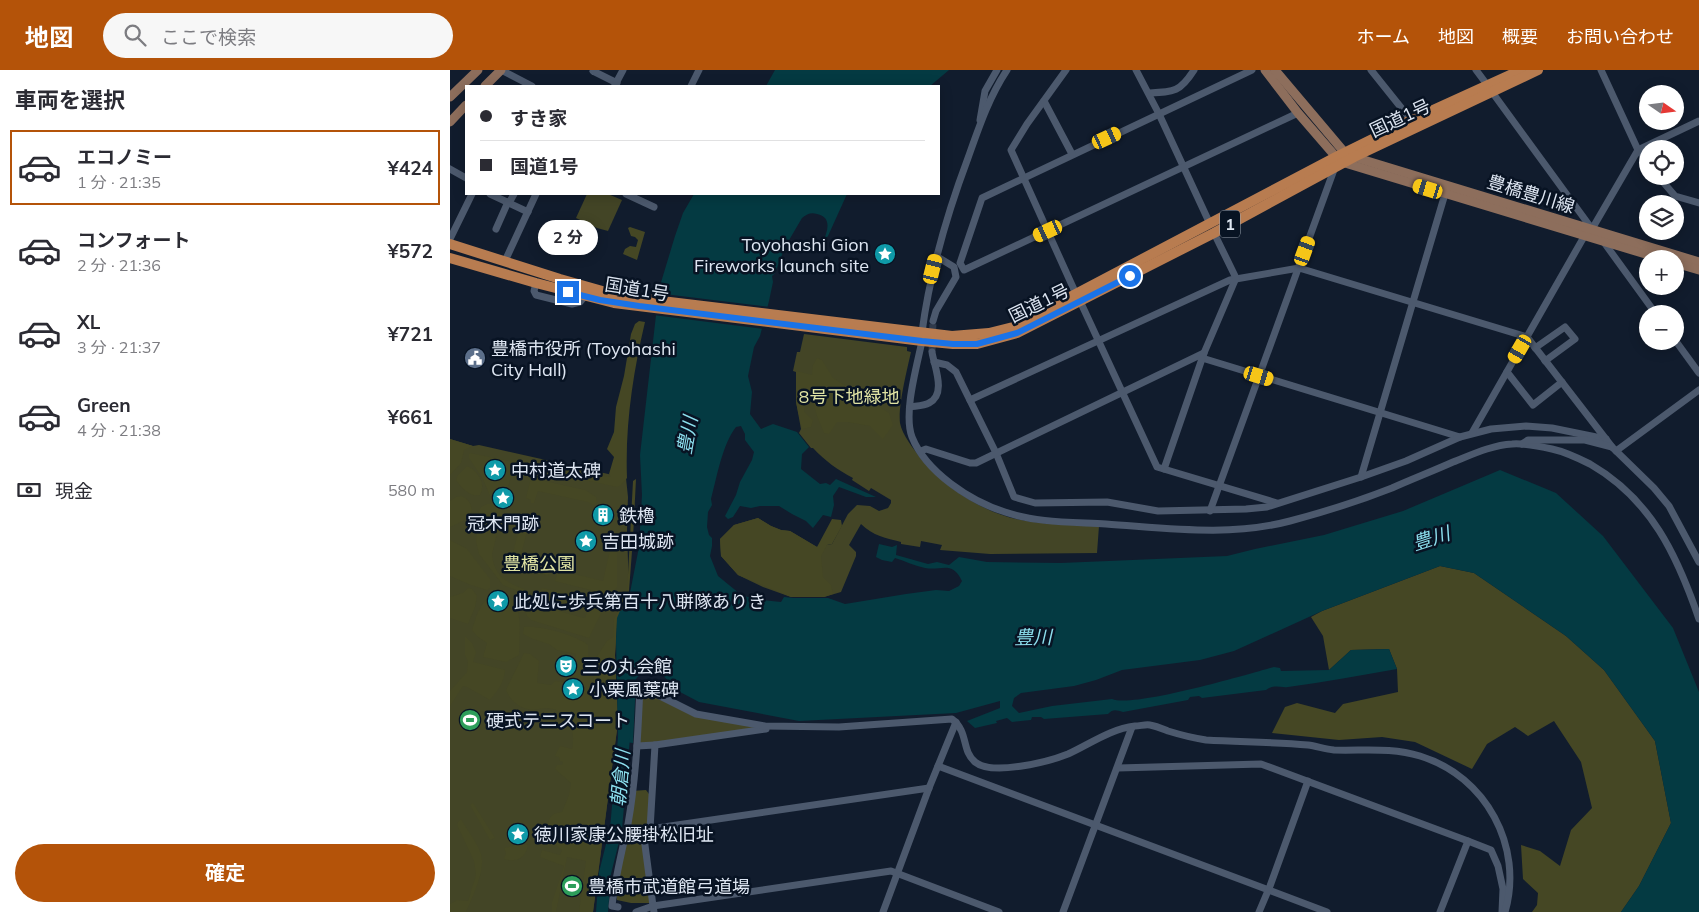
<!DOCTYPE html>
<html lang="ja">
<head>
<meta charset="utf-8">
<style>
  body { margin:0; font-family:Mulish,"Noto Sans JP",sans-serif; background:#f7f7f7; color:#2b2b33; height:100vh; display:flex; flex-direction:column; font-size:19px; white-space:nowrap }
  * { box-sizing:border-box; margin:0 }
  p { font-size:16px; color:#7c7c81 }
  .icon { flex:none; width:28px; height:28px; fill:none; stroke:currentColor; stroke-width:2; stroke-linecap:round; stroke-linejoin:round }
  .map { position:relative; flex:1; overflow:hidden }
  .panel { display:flex; flex-direction:column; background:#fff; width:450px }
  .panel>* { flex:none }
  .banner { position:absolute; left:15px; top:15px; width:475px; height:110px; border-radius:0px; box-shadow:0 2px 12px #0003; display:grid; align-content:center; height:110px; padding:0 15px; background:#fff }
  .needle { width:32px; rotate:104deg }
  .fabs { position:absolute; left:1189px; top:15px; display:grid; gap:10px }
  .fabs a { display:grid; place-items:center; width:45px; height:45px; border-radius:50%; background:#fff; box-shadow:0 2px 12px #0003; font-size:25px }
  .end { position:absolute; width:22px; height:22px; margin:-11px; border:6px solid #1a73e8; background:#fff; box-shadow:0 0 0 2px #fff }
  .from { border-radius:50% }
  .bubble { position:absolute; height:35px; border-radius:18px; background:#fff; box-shadow:0 2px 12px #0003; font-size:16px; font-weight:700; line-height:35px; text-align:center }
  .car { position:absolute; width:15px; height:30px; margin:-15px -8px; border-radius:6px; box-shadow:0 0 4px 1px #0007; background:linear-gradient(#f5c518 24%,#345 0 40%,#f5c518 0 76%,#345 0 86%,#f5c518 0) }
  .banner b { display:flex; align-items:center; gap:18px; height:48px; font-size:19px }
  .banner b+b { border-top:1px solid #e1e1e2 }
  .banner i { width:12px; height:12px; background:#2b2b33 }
  ul { padding:0; list-style:none }
  li { display:flex; align-items:center; gap:15px; height:75px; margin:0 10px 8px; padding:0 5px; border:2px solid transparent; border-radius:0px }
  li div { flex:1 }
  li b { display:block; font-size:19px }
  li em { font-style:normal; font-weight:700 }
  li.selected { border-color:#b45309 }
  li>.icon { width:45px; height:45px; stroke-width:1.5 }
  h2 { padding:0 15px; font-size:22px; line-height:60px }
  .pay { display:flex; align-items:center; gap:12px; height:55px; padding:0 15px; font-size:19px }
  .pay p { margin-inline-start:auto }
  .action { display:flex; gap:10px; margin-top:auto; padding:10px 15px }
  .action a { flex:1; height:58px; border-radius:30px; background:#b45309; color:#fff; font-size:20px; font-weight:700; line-height:58px; text-align:center }
  header { display:flex; align-items:center; gap:30px; box-sizing:border-box; height:70px; padding:0 25px; background:#b45309; color:#fff }
  header strong { font-size:24px }
  nav { display:flex; gap:28px; margin-inline-start:auto; font-size:18px }
  .search { width:350px; height:45px; background:#f7f7f7; display:flex; align-items:center; gap:12px; box-sizing:border-box; padding:0 18px; border-radius:28px; color:#7c7c81; font-size:19px }
  main { display:flex; flex:1; min-height:0 }
  .map>svg:first-child { display:block }
</style>
</head>
<body>
<header>
<strong>地図</strong>
<div class="search"><svg class="icon" aria-label="search" viewBox="0 0 24 24"><circle cx="10" cy="10" r="6"/><path d="M15 15l6 6"/></svg>ここで検索</div>
<nav><a>ホーム</a><a>地図</a><a>概要</a><a>お問い合わせ</a></nav>
</header>
<main>
<section class="panel">
<h2>車両を選択</h2>
<ul>
<li class="selected"><svg class="icon" aria-label="car" viewBox="0 0 24 24"><path d="M5 17H2v-5l4-1 3-4h7l3 4 3 1v5h-3M9 17h6M6 11h13"/><circle cx="7" cy="17" r="2"/><circle cx="17" cy="17" r="2"/></svg><div><b>エコノミー</b><p>1 分 · 21:35</p></div><em>¥424</em></li>
<li><svg class="icon" aria-label="car" viewBox="0 0 24 24"><path d="M5 17H2v-5l4-1 3-4h7l3 4 3 1v5h-3M9 17h6M6 11h13"/><circle cx="7" cy="17" r="2"/><circle cx="17" cy="17" r="2"/></svg><div><b>コンフォート</b><p>2 分 · 21:36</p></div><em>¥572</em></li>
<li><svg class="icon" aria-label="car" viewBox="0 0 24 24"><path d="M5 17H2v-5l4-1 3-4h7l3 4 3 1v5h-3M9 17h6M6 11h13"/><circle cx="7" cy="17" r="2"/><circle cx="17" cy="17" r="2"/></svg><div><b>XL</b><p>3 分 · 21:37</p></div><em>¥721</em></li>
<li><svg class="icon" aria-label="car" viewBox="0 0 24 24"><path d="M5 17H2v-5l4-1 3-4h7l3 4 3 1v5h-3M9 17h6M6 11h13"/><circle cx="7" cy="17" r="2"/><circle cx="17" cy="17" r="2"/></svg><div><b>Green</b><p>4 分 · 21:38</p></div><em>¥661</em></li>
</ul>
<div class="pay"><svg class="icon" aria-label="cash" viewBox="0 0 24 24"><path d="M3 7h18v10H3z"/><circle cx="12" cy="12" r="2"/></svg>現金<p>580 m</p></div>
<div class="action"><a>確定</a></div>
</section>
<div class="map">
<svg width="1249" height="842" viewBox="0 0 1249 842">
  <rect width="100%" height="100%" fill="#111c2d"/>
  <!-- green -->
  <g fill="#434526">
    <path d="M 137,124 L 158,124 L 172,130 L 158,161 L 147,158 L 126,148 Z"/>
    <path d="M 354,264 L 457,277 L 457,281 L 461,282 C 457,300 448,336 450,353 C 452,365 464,379 471,389 C 496,419 538,446 577,451 C 601,455 625,455 649,456 L 647,483 L 540,484 L 490,480 L 492,475 L 471,471 L 470,477 L 451,474 L 451,472 C 436,468 423,466 411,454 L 399,475 L 406,482 L 406,486 L 391,522 L 374,527 L 341,527 L 313,517 L 288,505 L 271,486 L 270,469 L 284,455 L 308,448 L 321,456 L 331,460 L 340,461 L 367,477 L 382,474 L 398,444 L 407,435 L 420,436 L 429,441 L 438,438 L 441,433 L 441,430 L 421,418 L 419,421 L 402,410 L 403,408 C 388,400 375,391 363,378 L 361,378 L 349,363 L 351,359 L 346,332 L 346,302 L 343,301 L 347,282 L 350,282 Z"/>
    <path d="M 0,369 L 23,376 L 29,375 L 176,408 L 178,427 L 177,461 L 179,521 L 167,552 L 165,585 L 168,652 L 143,842 L 0,842 Z"/>
    <path d="M 190,616 L 246,644 L 315,656 L 187,676 Z"/>
  </g>
  <!-- forest -->
  <g fill="#454724">
    <path d="M 180,157 L 195,162 L 187,190 L 173,184 L 175,179 L 180,176 L 186,177 L 188,170 L 185,167 L 181,166 L 178,158 Z"/>
    <path d="M 189,251 L 195,252 C 183,303 175,355 177,408 L 171,415 L 167,417 L 75,397 L 67,398 C 58,406 60,421 52,429 L 40,426 L 33,409 L 19,388 L 19,384 L 20,383 L 74,394 L 161,407 L 159,404 L 164,387 L 157,379 L 164,362 L 166,337 L 174,306 L 181,264 L 185,254 Z"/>
    <path d="M 367,288 L 372,290 L 383,308 L 439,343 L 443,355 L 433,369 L 420,356 L 398,352 L 387,352 L 379,364 L 374,363 L 367,346 L 362,328 L 356,330 L 354,342 L 363,350 L 361,357 L 352,359 L 346,332 L 346,301 L 362,305 L 363,295 Z"/>
    <path d="M 0,369 L 23,376 L 14,380 L 11,393 L 0,405 Z"/>
    <path d="M 17,396 C 28,401 36,413 30,425 C 19,427 12,418 6,410 L 8,405 Z"/>
    <path d="M 81,408 L 135,420 L 146,427 L 147,433 L 143,435 L 138,432 L 88,421 L 84,433 L 81,433 L 81,430 L 76,428 Z"/>
    <path d="M 186,409 L 183,468 L 179,521 L 167,552 L 165,585 L 168,652 L 143,842 L 129,842 L 136,791 L 117,787 L 106,842 L 102,842 L 102,832 L 114,796 L 90,787 L 92,780 L 110,785 L 112,780 C 102,774 91,752 104,744 C 105,743 112,742 112,742 L 119,725 L 121,713 L 105,699 L 107,695 L 112,695 L 113,692 L 110,691 L 109,687 L 105,686 L 110,676 L 122,679 C 126,661 119,640 98,638 C 91,638 85,641 78,639 C 67,637 60,629 56,620 L 74,583 L 80,584 L 89,591 L 87,613 L 101,615 L 105,611 L 121,613 L 126,584 L 107,580 L 99,574 L 83,569 L 73,564 L 74,557 C 89,555 126,565 138,575 L 138,590 L 141,591 L 140,630 L 144,630 L 144,591 L 157,571 L 163,567 L 164,549 L 177,523 L 183,411 Z"/>
    <path d="M 11,426 C 18,429 21,433 22,441 L 13,451 L 0,457 L 0,431 L 6,427 Z"/>
    <path d="M 37,434 L 45,434 L 51,435 L 53,439 L 42,484 C 43,504 56,513 74,519 L 74,523 L 53,515 L 29,484 L 26,471 L 29,441 L 31,437 Z"/>
    <path d="M 308,448 L 321,456 L 331,460 L 340,461 L 367,477 L 382,449 L 391,450 L 392,456 L 382,474 L 377,475 L 371,486 L 373,507 L 381,515 L 383,524 L 374,527 L 341,527 L 288,505 L 271,486 L 270,469 L 284,455 Z"/>
    <path d="M 76,449 L 80,450 L 71,485 L 76,487 L 76,492 L 100,498 L 98,506 L 60,495 L 71,450 Z"/>
    <path d="M 0,470 L 17,479 L 40,509 L 40,518 L 37,520 L 21,515 L 0,506 Z"/>
    <path d="M 160,480 L 166,480 L 167,481 L 167,517 L 160,525 L 105,511 L 108,500 L 153,511 Z"/>
    <path d="M 990,496 L 1024,503 L 1116,566 L 1154,600 L 1205,671 L 1221,753 L 1189,816 L 1171,842 L 1082,842 L 1087,835 L 1088,823 L 1073,809 L 1071,775 L 1090,781 L 1110,796 L 1121,760 L 1142,738 L 1131,692 L 1104,651 L 1078,666 L 1065,657 L 1037,674 L 1022,699 L 965,672 L 932,667 L 889,670 L 822,663 L 835,637 L 847,633 L 885,643 L 893,634 L 948,622 L 947,599 L 939,579 L 901,580 L 879,600 L 873,566 L 861,547 L 872,541 Z"/>
    <path d="M 18,518 L 22,519 L 27,526 L 25,537 L 18,554 L 0,548 L 0,527 L 13,523 Z"/>
    <path d="M 92,518 L 149,531 L 154,537 L 139,568 L 81,550 L 77,546 L 74,537 L 79,533 L 134,548 L 135,548 L 137,542 L 136,539 L 90,526 L 88,524 Z"/>
    <path d="M 43,526 C 51,526 61,526 65,533 C 72,543 69,572 69,585 L 56,592 L 33,587 L 37,573 L 27,566 L 22,560 C 26,548 30,530 43,526 Z"/>
    <path d="M 15,566 L 22,573 L 26,582 L 23,592 L 55,600 C 54,613 48,620 40,630 L 17,617 L 13,616 L 0,636 L 0,621 L 17,602 L 18,591 L 15,585 Z"/>
    <path d="M 196,720 L 202,728 L 200,759 L 194,760 L 202,833 L 181,833 L 167,830 L 166,825 L 182,721 Z"/>
    <path d="M 23,733 L 45,768 L 40,770 L 20,735 Z"/>
    <path d="M 11,749 C 17,760 27,772 31,784 C 36,800 22,828 16,842 L 0,842 L 0,834 L 7,830 L 18,831 L 26,805 L 24,791 L 7,755 L 8,752 Z"/>
    <path d="M 72,774 L 78,775 C 76,788 66,793 54,789 L 56,783 L 54,778 Z"/>
  </g>
  <!-- water -->
  <g fill="#043a42">
    <path d="M 325,0 L 499,0 L 480,16 L 316,16 Z"/>
    <path d="M 244,124 L 397,124 L 378,166 L 373,171 C 378,161 382,147 367,144 C 361,142 357,144 352,148 L 335,177 L 325,203 L 322,206 L 323,212 L 319,231 L 310,266 L 304,277 L 298,306 L 302,322 L 300,344 L 311,359 L 323,354 L 347,362 L 359,377 L 352,384 L 351,399 L 370,414 L 376,413 L 380,415 L 386,409 L 426,427 L 416,427 L 389,417 L 383,426 L 384,435 L 381,447 L 373,445 L 363,458 L 356,451 L 342,444 L 329,436 L 310,436 L 301,438 L 290,436 L 283,447 L 278,449 L 275,446 L 286,425 L 290,412 L 302,390 L 304,382 L 295,370 L 295,364 L 291,356 L 286,357 C 272,375 267,407 261,429 L 262,435 L 258,442 L 257,457 L 259,465 L 262,468 L 262,476 L 260,486 L 268,506 L 290,524 L 303,529 L 331,532 L 334,527 L 344,528 L 378,528 L 395,534 L 456,524 L 486,520 L 499,521 L 509,516 L 512,511 C 502,490 492,501 475,498 C 465,496 455,491 445,488 L 442,492 L 432,490 L 426,487 L 429,474 L 442,477 L 447,475 L 446,485 L 478,494 L 487,492 L 499,495 L 509,487 L 537,492 L 611,493 L 777,486 L 805,479 L 874,465 L 953,441 L 1050,400 L 1106,423 L 1153,466 L 1223,558 L 1249,622 L 1249,842 L 1171,842 L 1189,816 L 1221,753 L 1205,671 L 1154,600 L 1116,566 L 1024,503 L 990,496 L 872,541 L 784,581 L 750,590 L 672,600 L 646,610 L 624,616 L 571,623 L 564,628 L 562,636 L 569,643 L 602,636 L 662,629 C 684,638 795,605 824,597 L 830,598 L 831,601 L 879,600 L 901,580 L 939,579 L 947,599 C 911,605 875,612 838,617 C 830,618 824,614 816,620 L 752,628 L 749,626 L 740,627 L 738,630 L 673,642 C 666,640 663,639 658,644 L 594,649 L 591,647 L 582,647 L 581,650 L 562,652 L 557,648 L 546,651 L 547,653 L 525,658 L 517,651 L 550,638 L 550,631 L 506,643 L 349,651 L 249,632 L 230,622 L 207,600 L 195,594 L 191,603 L 186,609 L 183,673 L 168,671 L 166,570 L 167,548 L 170,541 L 177,538 L 189,477 L 192,425 L 190,385 L 209,219 L 225,166 L 233,143 Z"/>
  </g>
  <!-- pier -->
  <path fill="#111c2d" d="M 206,223 L 320,237 L 315,259 L 203,245 Z"/>
  <g fill="none" stroke-linecap="round" stroke-linejoin="round">
    <!-- river -->
    <path stroke="#043a42" stroke-width="12" d="M 152,842 L 155,803 L 166,759 L 175,656"/>
    <!-- minor-tunnel -->
    <path stroke="#303a4b" stroke-width="7" stroke-dasharray="7 3.5" stroke-linecap="butt" d="M 482,282 L 483,251"/>
    <!-- minor -->
    <g stroke="#4c596d" stroke-width="7">
      <path d="M 51,0 L 82,16"/>
      <path d="M 616,0 L 577,54 L 561,80 L 626,224"/>
      <path d="M 686,0 L 709,44 L 760,154"/>
      <path d="M 802,0 L 532,128 L 510,193 L 514,200 L 848,43"/>
      <path d="M 921,0 L 961,50"/>
      <path d="M 1026,0 L 1038,16"/>
      <path d="M 143,1 L 167,13"/>
      <path d="M 165,15 L 173,0"/>
      <path d="M 241,16 L 249,0"/>
      <path d="M 1042,22 L 1142,159 L 1188,80 L 1151,0"/>
      <path d="M 699,23 C 724,22 730,22 744,0"/>
      <path d="M 594,31 L 622,84"/>
      <path d="M 530,50 L 535,21 L 547,0"/>
      <path d="M 1198,92 L 1188,80 L 1249,51"/>
      <path d="M 0,99 L 16,108"/>
      <path d="M 1208,106 L 1225,126 L 1249,133"/>
      <path d="M 40,124 L 78,142"/>
      <path d="M 176,124 L 204,137"/>
      <path d="M 59,133 L 64,124"/>
      <path d="M 46,159 L 58,132"/>
      <path d="M 0,169 L 22,124"/>
      <path d="M 1153,171 L 1206,244"/>
      <path d="M 55,191 L 86,124"/>
      <path d="M 86,213 L 84,221 L 86,225 L 122,234 L 130,232 L 135,226"/>
      <path d="M 630,231 L 707,397 L 827,433"/>
      <path d="M 483,251 L 486,241 L 506,207 L 504,197 L 486,186"/>
      <path d="M 472,262 C 480,202 497,144 518,88 C 529,57 539,27 557,0"/>
      <path d="M 1225,270 L 1249,303"/>
      <path d="M 472,271 C 467,296 453,343 462,367 C 476,402 520,431 555,442 C 587,453 623,452 656,454 C 717,458 780,467 840,451 C 874,442 909,431 942,418 C 962,409 983,401 1003,392 C 1021,385 1042,375 1062,374 C 1075,373 1089,376 1102,379 C 1116,382 1128,388 1140,394 C 1201,429 1227,485 1249,549"/>
      <path d="M 1085,278 L 1115,257 L 1125,269 L 1095,291"/>
      <path d="M 752,288 L 1010,367"/>
      <path d="M 484,292 L 497,295 L 506,302 L 546,383 L 564,427 L 585,433 L 657,432 L 708,441 L 796,439 L 817,437 L 911,407 L 956,391 L 1010,367 L 1041,359 L 1076,356 L 1102,358 L 1156,369"/>
      <path d="M 1057,302 L 1083,335 L 1112,312"/>
      <path d="M 520,330 L 780,210 L 849,198 L 1077,267 L 1162,377"/>
      <path d="M 460,337 C 466,336 474,336 479,333 C 497,324 484,296 482,282"/>
      <path d="M 1022,363 L 1135,165"/>
      <path d="M 1072,374 L 1078,370 L 1135,370 L 1162,377 L 1204,418 L 1219,436 L 1249,492"/>
      <path d="M 471,381 L 476,379 L 520,393 L 526,393 L 754,283"/>
      <path d="M 1166,381 L 1249,320"/>
      <path d="M 714,399 L 754,283 L 786,208 L 764,163"/>
      <path d="M 911,407 L 995,124"/>
      <path d="M 760,441 L 885,97"/>
      <path d="M 205,675 L 316,659"/>
      <path d="M 187,676 L 205,675 L 200,759"/>
      <path d="M 488,696 L 877,842"/>
      <path d="M 668,698 L 811,694 L 1018,771 L 1041,780 L 1048,796 L 1053,819 L 1052,842"/>
      <path d="M 168,837 L 162,836 C 165,808 172,781 178,754 C 186,709 188,662 190,616 L 246,644 L 315,656 L 389,657 L 502,649 C 519,662 511,680 525,692 C 542,706 598,692 618,684 C 640,674 660,659 685,656 C 690,656 696,654 700,655 C 706,656 713,659 718,661 C 731,665 743,668 756,670 C 790,672 824,672 858,675 C 866,676 875,679 884,680 C 913,681 941,677 970,686 C 1036,706 1074,777 1055,842"/>
      <path d="M 186,842 L 203,836 L 193,760 L 479,718"/>
      <path d="M 204,842 L 203,836 L 441,801 L 549,842"/>
      <path d="M 433,842 L 479,718 L 506,652"/>
      <path d="M 613,842 L 682,657"/>
      <path d="M 809,842 L 820,816 L 858,711"/>
      <path d="M 990,842 L 1018,771"/>
    </g>
    <!-- major -->
    <g stroke="#8d6e5c" stroke-width="9">
      <path d="M 815,0 L 848,43 L 886,87 L 895,93 L 1212,189"/>
      <path d="M 825,0 L 895,83 L 904,87 L 1249,192"/>
      <path d="M 35,16 L 51,0"/>
      <path d="M 0,27 L 28,0"/>
      <path d="M 0,52 L 16,35"/>
      <path d="M 1225,193 L 1249,200"/>
    </g>
    <!-- highway -->
    <g stroke="#b87c50" stroke-width="10">
      <path d="M 0,174 L 110,209 L 170,226 L 502,266 L 539,263 L 563,257 L 886,87 L 961,50 L 1071,0"/>
      <path d="M 0,188 L 86,213 L 164,233 L 472,271 L 503,274 L 527,274 L 567,263 L 764,163 L 904,87 L 1088,0"/>
    </g>
  </g>
  <g fill="none" stroke-linecap="round" stroke-linejoin="round">
    <!-- route -->
    <path stroke="#1a73e8" stroke-width="6" d="M 118,222 L 150,230 L 189,236 L 472,271 L 503,274 L 527,274 L 567,263 L 680,206"/>
  </g>
  <!-- icons -->
  <defs>
    <g id="sight-disc" transform="scale(1.125)"><circle r="9.5" fill="#0f9aa8" stroke="#081323"/><path d="M0-6L1.8-2.2L6-1.7L2.9 1.2L3.7 5.4L0 3.3L-3.7 5.4L-2.9 1.2L-6-1.7L-1.8-2.2Z" fill="#fff"/></g>
    <g id="civic-disc" transform="scale(1.125)"><circle r="9.5" fill="#5c6f8a" stroke="#081323"/><path d="M-.6-6.5H3V-4.5H.6V-3L4-1V1h2V6H-6V1h2V-1L-.6-3ZM-1.2 2.5V6h2.4V2.5Z" fill="#fff"/></g>
    <g id="building-disc" transform="scale(1.125)"><circle r="9.5" fill="#0f9aa8" stroke="#081323"/><path d="M-4-6H4V6H1V3H-1V6H-4ZM-2.5-4.3h1.7v1.8h-1.7ZM.8-4.3h1.7v1.8H.8ZM-2.5-1h1.7V.8h-1.7ZM.8-1h1.7V.8H.8Z" fill="#fff"/></g>
    <g id="theatre-disc" transform="scale(1.125)"><circle r="9.5" fill="#0f9aa8" stroke="#081323"/><path d="M-5-5.5Q0-4 5-5.5V0Q5 5 0 6Q-5 5-5 0ZM-3.3-2.5H-1v1.5H-3.3ZM1-2.5H3.3v1.5H1ZM-2.8 1Q0 5.5 2.8 1Z" fill="#fff"/></g>
    <g id="stadium-disc" transform="scale(1.125)"><circle r="9.5" fill="#2e9e5b" stroke="#081323"/><path d="M0-5a6.5 5 0 1 0 0 10a6.5 5 0 1 0 0-10ZM-3.5-1.8h7v3.6h-7Z" fill="#fff"/></g>
  </defs>
  <g fill-rule="evenodd">
    <use href="#sight-disc" x="435" y="184"/>
    <use href="#civic-disc" x="25" y="288"/>
    <use href="#sight-disc" x="45" y="400"/>
    <use href="#sight-disc" x="53" y="428"/>
    <use href="#building-disc" x="153" y="445"/>
    <use href="#sight-disc" x="136" y="471"/>
    <use href="#sight-disc" x="48" y="531"/>
    <use href="#theatre-disc" x="116" y="596"/>
    <use href="#sight-disc" x="123" y="619"/>
    <use href="#stadium-disc" x="20" y="650"/>
    <use href="#sight-disc" x="68" y="764"/>
    <use href="#stadium-disc" x="122" y="816"/>
  </g>
  <g text-anchor="middle" dominant-baseline="central" stroke-width="5" stroke-linejoin="round" paint-order="stroke">
    <!-- shield labels -->
    <rect fill="#081323" stroke="#9ea7b4" stroke-width="1" x="770" y="140.5" width="20" height="27" rx="4"/>
    <g font-size="16" font-weight="bold" fill="#dee6f2">
      <text x="780" y="154">1</text>
    </g>
    <!-- street labels -->
    <g font-size="18" fill="#dee6f2" stroke="#081323">
      <text transform="translate(950 48) rotate(-25)">国道1号</text>
      <text transform="translate(1081 124) rotate(17)">豊橋豊川線</text>
      <text transform="translate(187 219) rotate(9)">国道1号</text>
      <text transform="translate(589 233) rotate(-26)">国道1号</text>
    </g>
    <!-- poi labels -->
    <g font-size="18" fill="#dee6f2" stroke="#081323" text-anchor="start">
      <text x="419" y="174" text-anchor="end">Toyohashi Gion<tspan x="419" dy="21">Fireworks launch site</tspan></text>
      <text x="41" y="278">豊橋市役所 (Toyohashi<tspan x="41" dy="21">City Hall)</tspan></text>
      <text x="61" y="400">中村道太碑</text>
      <text x="169" y="445">鉄櫓</text>
      <text x="53" y="453" text-anchor="middle">冠木門跡</text>
      <text x="152" y="471">吉田城跡</text>
      <text x="64" y="531">此処に歩兵第百十八聠隊ありき</text>
      <text x="132" y="596">三の丸会館</text>
      <text x="139" y="619">小栗風葉碑</text>
      <text x="36" y="650">硬式テニスコート</text>
      <text x="84" y="764">徳川家康公腰掛松旧址</text>
      <text x="138" y="816">豊橋市武道館弓道場</text>
    </g>
    <!-- park labels -->
    <g font-size="18" fill="#e0e3a3" stroke="#081323">
      <text x="399" y="326">8号下地緑地</text>
      <text x="89" y="493">豊橋公園</text>
    </g>
    <!-- water labels -->
    <g font-size="19" font-style="italic" fill="#8cdfee" stroke="#081323">
      <text transform="translate(237 365) rotate(-80)">豊川</text>
      <text transform="translate(981 468) rotate(-18)">豊川</text>
      <text transform="translate(583 567) rotate(-1)">豊川</text>
      <text transform="translate(170 708) rotate(-85)">朝倉川</text>
    </g>
  </g>
</svg>
<div class="fabs">
<a><svg class="needle" viewBox="-14 -14 28 28"><path d="M0-13l5 13h-10z" fill="#e53935"/><path d="M0 13l5-13h-10z" fill="#7c7c81"/></svg></a>
<a><svg class="icon" aria-label="locate" viewBox="0 0 24 24"><circle cx="12" cy="12" r="6"/><path d="M12 2v4M12 18v4M2 12h4M18 12h4"/></svg></a>
<a><svg class="icon" aria-label="layers" viewBox="0 0 24 24"><path d="M12 4l9 5-9 5-9-5zM3 14l9 5 9-5"/></svg></a>
<a>+</a>
<a>−</a>
</div>
<i class="end from" style="left:680px;top:206px"></i>
<i class="end" style="left:118px;top:222px"></i>
<div class="bubble" style="left:88px;top:150px;width:60px">2 分</div>
<i class="car" style="left:657px;top:68px;rotate:65deg"></i>
<i class="car" style="left:978px;top:119px;rotate:287deg"></i>
<i class="car" style="left:598px;top:161px;rotate:245deg"></i>
<i class="car" style="left:855px;top:181px;rotate:20deg"></i>
<i class="car" style="left:483px;top:199px;rotate:14deg"></i>
<i class="car" style="left:1070px;top:279px;rotate:210deg"></i>
<i class="car" style="left:809px;top:306px;rotate:107deg"></i>
<div class="banner">
<b><i class="from"></i>すき家</b>
<b><i></i>国道1号</b>
</div>
</div>
</main>
</body>
</html>
